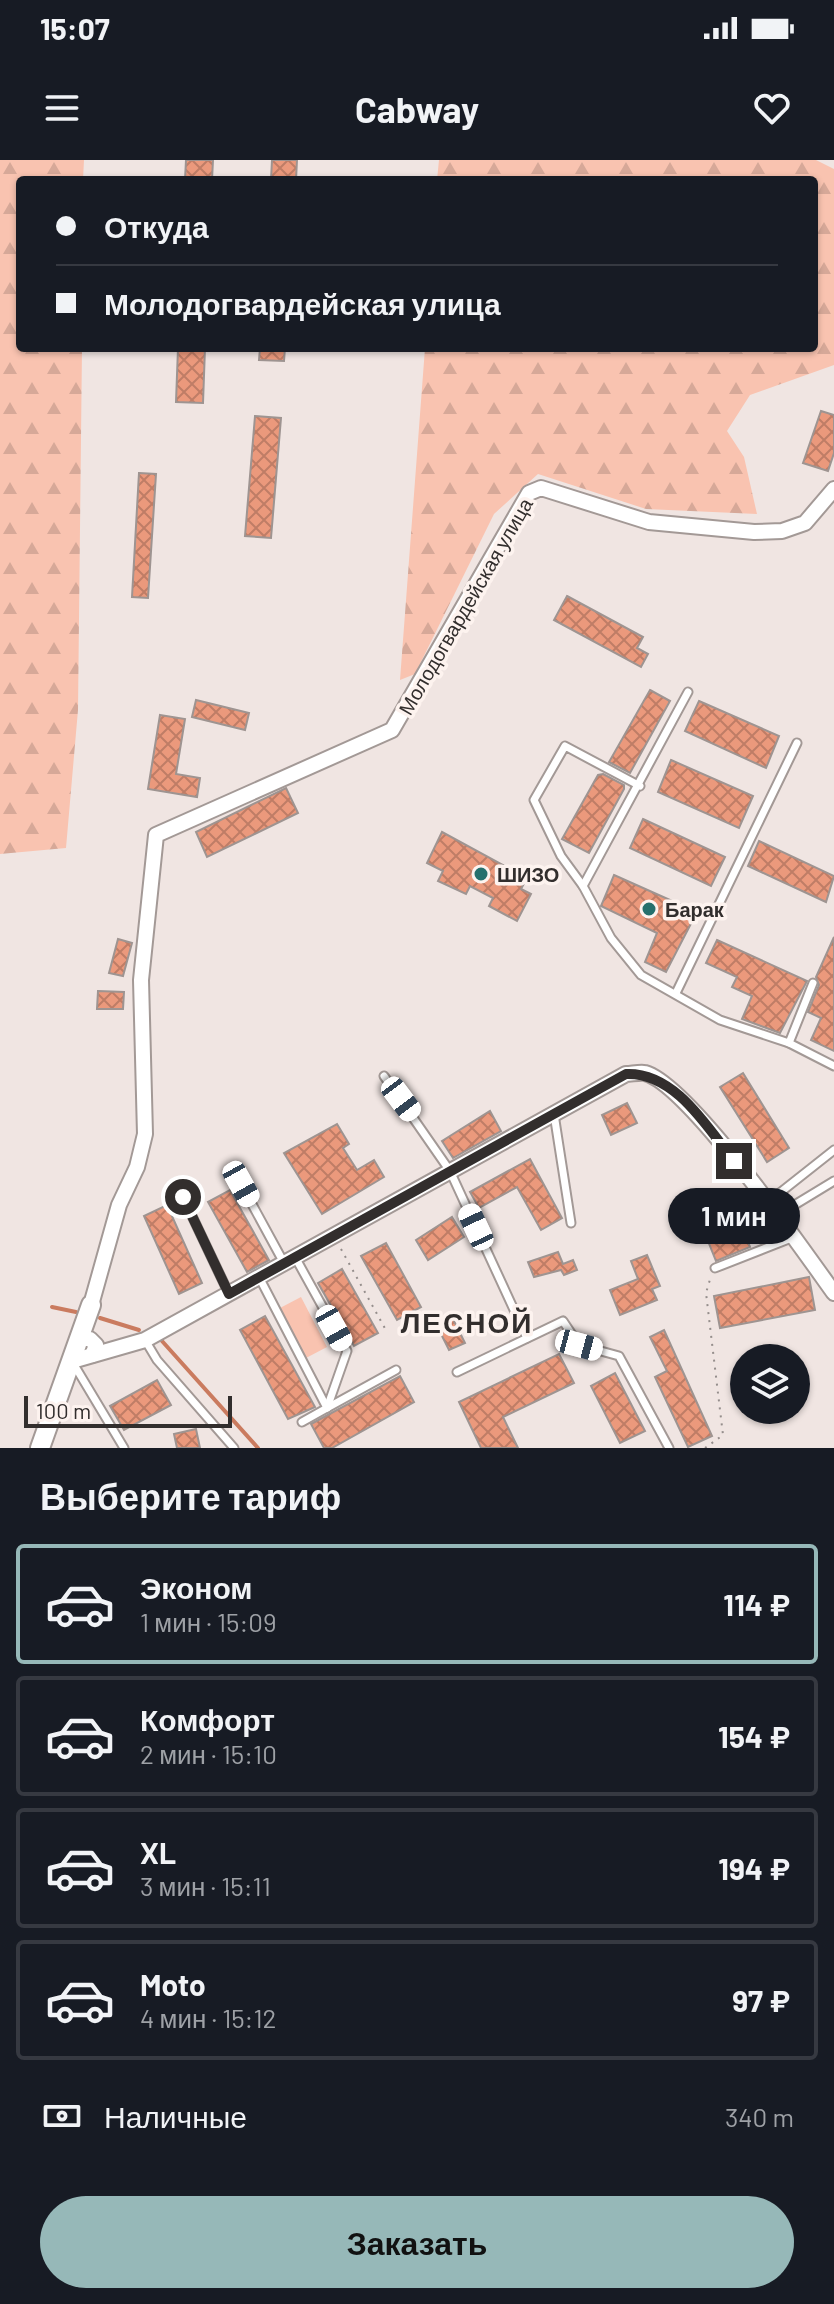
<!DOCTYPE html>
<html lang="ru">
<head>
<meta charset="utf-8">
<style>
  body { margin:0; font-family:Barlow,sans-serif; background:#242831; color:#f1f3f6; height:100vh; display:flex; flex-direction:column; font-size:30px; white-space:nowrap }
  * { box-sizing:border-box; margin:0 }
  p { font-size:26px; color:#9ea1a6 }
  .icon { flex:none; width:44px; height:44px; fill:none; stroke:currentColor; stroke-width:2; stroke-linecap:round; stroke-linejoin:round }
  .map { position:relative; height:1288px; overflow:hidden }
  .side { display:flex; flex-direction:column; background:#171b24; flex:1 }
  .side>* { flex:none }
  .banner { position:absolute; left:16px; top:16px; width:802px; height:176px; border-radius:8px; box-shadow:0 2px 6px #0004; display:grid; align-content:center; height:176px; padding:0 40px; background:#171b24 }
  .fabs { position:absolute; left:730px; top:1184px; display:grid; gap:16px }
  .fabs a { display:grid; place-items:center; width:80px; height:80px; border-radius:50%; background:#171b24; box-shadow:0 2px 6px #0004; font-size:40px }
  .scale { position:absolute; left:24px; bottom:20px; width:208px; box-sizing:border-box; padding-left:8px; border:4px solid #322e2d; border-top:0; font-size:22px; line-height:28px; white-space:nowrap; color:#322e2d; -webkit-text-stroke:6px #fdf3ef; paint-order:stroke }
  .end { position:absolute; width:36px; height:36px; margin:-18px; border:10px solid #322e2d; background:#fff; box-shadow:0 0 0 4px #fff }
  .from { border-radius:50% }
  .bubble { position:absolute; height:56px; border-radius:28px; background:#171b24; box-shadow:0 2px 6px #0004; font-size:26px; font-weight:700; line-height:56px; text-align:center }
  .car { position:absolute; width:24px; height:48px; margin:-24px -12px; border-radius:10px; box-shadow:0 0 6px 2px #0007; background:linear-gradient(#fff 24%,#345 0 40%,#fff 0 76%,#345 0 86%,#fff 0) }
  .banner b { display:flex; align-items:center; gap:28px; height:76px; font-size:30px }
  .banner b+b { border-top:2px solid #363941 }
  .banner i { width:20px; height:20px; background:#f1f3f6 }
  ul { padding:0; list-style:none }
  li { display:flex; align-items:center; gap:24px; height:120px; margin:0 16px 12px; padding:0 24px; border:4px solid #363941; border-radius:8px }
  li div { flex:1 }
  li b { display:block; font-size:30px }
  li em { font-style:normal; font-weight:700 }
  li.on { border-color:#96b8b8 }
  li>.icon { width:72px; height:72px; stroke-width:1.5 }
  h2 { padding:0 40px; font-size:36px; line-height:96px }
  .pay { display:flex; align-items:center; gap:20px; height:88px; padding:0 40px; font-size:30px }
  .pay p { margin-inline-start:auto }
  .cta { display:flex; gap:16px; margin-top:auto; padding:16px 40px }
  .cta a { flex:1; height:92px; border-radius:48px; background:#96b8b8; color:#111; font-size:32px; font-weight:700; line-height:92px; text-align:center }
  .status { display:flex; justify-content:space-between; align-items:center; height:56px; padding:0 40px; background:#171b24; direction:ltr }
  .status svg { height:22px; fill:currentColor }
  header { display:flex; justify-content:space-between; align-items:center; height:104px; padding:0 40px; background:#171b24; font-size:36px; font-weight:700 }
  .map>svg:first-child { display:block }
</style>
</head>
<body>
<div class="status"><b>15:07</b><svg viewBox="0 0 49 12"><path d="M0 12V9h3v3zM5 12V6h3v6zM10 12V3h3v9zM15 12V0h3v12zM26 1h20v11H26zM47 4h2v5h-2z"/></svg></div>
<header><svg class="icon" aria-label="menu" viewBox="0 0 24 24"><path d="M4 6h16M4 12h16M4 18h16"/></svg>Cabway<svg class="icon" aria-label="heart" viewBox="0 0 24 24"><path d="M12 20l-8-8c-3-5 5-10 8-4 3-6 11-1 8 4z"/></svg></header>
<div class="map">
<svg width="834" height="1288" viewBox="0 0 834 1288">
  <defs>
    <pattern id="forest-firs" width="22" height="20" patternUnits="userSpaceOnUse" patternTransform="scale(2)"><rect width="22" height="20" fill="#f9c3b0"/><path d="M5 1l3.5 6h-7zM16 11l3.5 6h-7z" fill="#d6a898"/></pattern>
    <pattern id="building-cross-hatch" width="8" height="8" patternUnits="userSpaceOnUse" patternTransform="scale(2)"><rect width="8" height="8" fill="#eb997c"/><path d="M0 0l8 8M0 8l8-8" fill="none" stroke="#bf7d66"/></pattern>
  </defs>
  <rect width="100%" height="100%" fill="#f0e5e2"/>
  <!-- green -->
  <path fill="#f9c3b0" d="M 301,1137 L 327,1187 L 306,1198 L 280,1148 Z"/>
  <!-- forest -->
  <g fill="url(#forest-firs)">
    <path d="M 0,0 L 84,0 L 83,20 L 20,20 L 20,188 L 82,188 L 78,550 L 66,688 L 0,694 Z"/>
    <path d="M 439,0 L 816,0 L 834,9 L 834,205 L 750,235 L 727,271 L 744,297 L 757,354 L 646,349 L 538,314 L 494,354 L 415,514 L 400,520 L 425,188 L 814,188 L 814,20 L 437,20 Z"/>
  </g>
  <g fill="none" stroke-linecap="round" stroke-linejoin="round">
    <!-- stream -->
    <g stroke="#ca7b5f" stroke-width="4">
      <path d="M 52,1147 L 76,1152"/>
      <path d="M 100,1158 L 139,1170"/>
      <path d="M 162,1181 L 258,1288"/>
    </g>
  </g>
  <!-- building -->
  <g fill="url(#building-cross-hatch)" stroke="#9e9491" stroke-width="2">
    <path d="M 186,0 L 213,0 L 212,20 L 185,20 Z"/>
    <path d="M 272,0 L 297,0 L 296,20 L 271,20 Z"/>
    <path d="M 178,188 L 205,188 L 203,243 L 176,242 Z"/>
    <path d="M 260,188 L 285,188 L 284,201 L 259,200 Z"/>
    <path d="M 821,251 L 834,255 L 834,293 L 828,311 L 803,303 Z"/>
    <path d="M 255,256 L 281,258 L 271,378 L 245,376 Z"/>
    <path d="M 139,313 L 156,314 L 148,438 L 132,437 Z"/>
    <path d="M 567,436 L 643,477 L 637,488 L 648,494 L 641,507 L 554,460 Z"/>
    <path d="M 650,530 L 670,541 L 630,613 L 609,602 Z"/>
    <path d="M 196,540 L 249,553 L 245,570 L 192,557 Z"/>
    <path d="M 699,541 L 779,576 L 766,608 L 685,571 Z"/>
    <path d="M 160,555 L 185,559 L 176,614 L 200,618 L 197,637 L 148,629 Z"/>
    <path d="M 671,600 L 753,636 L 739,668 L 658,632 Z"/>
    <path d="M 603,614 L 624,625 L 624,629 L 589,693 L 562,679 L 598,615 Z"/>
    <path d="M 286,628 L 298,653 L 207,697 L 196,672 Z"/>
    <path d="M 643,659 L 725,697 L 711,726 L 630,688 Z"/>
    <path d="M 442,672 L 527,718 L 521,729 L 531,734 L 517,761 L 489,746 L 493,738 L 470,726 L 466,734 L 438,721 L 443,711 L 427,703 Z"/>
    <path d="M 759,681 L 834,716 L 826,742 L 748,706 Z"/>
    <path d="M 614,715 L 697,752 L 666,812 L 645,802 L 657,773 L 601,746 Z"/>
    <path d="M 834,777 L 834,891 L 811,880 L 821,858 L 808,852 L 819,825 L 816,817 Z"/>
    <path d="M 118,779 L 132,783 L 123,816 L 109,813 Z"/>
    <path d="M 717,780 L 807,821 L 780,873 L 742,859 L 752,836 L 732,827 L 737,817 L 706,803 Z"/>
    <path d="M 98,831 L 124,832 L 123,849 L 97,849 Z"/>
    <path d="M 743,913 L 789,988 L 767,1002 L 720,927 Z"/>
    <path d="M 627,943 L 637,963 L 611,975 L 602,955 Z"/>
    <path d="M 490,951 L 501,971 L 453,998 L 442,981 Z"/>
    <path d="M 337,964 L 349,984 L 343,988 L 357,1010 L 374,1000 L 384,1017 L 322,1054 L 284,993 Z"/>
    <path d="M 530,999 L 562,1058 L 541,1070 L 517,1027 L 479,1048 L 470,1032 Z"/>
    <path d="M 230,1030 L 269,1100 L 247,1112 L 208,1042 Z"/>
    <path d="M 167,1045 L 202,1123 L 179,1134 L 144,1056 Z"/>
    <path d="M 452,1057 L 464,1077 L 428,1100 L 416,1080 Z"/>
    <path d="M 743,1068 L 750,1087 L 716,1101 L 708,1081 Z"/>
    <path d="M 386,1083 L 421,1147 L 397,1160 L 361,1096 Z"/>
    <path d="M 558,1092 L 563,1104 L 573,1100 L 577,1110 L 564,1115 L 561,1110 L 534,1117 L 528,1102 Z"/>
    <path d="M 647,1095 L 660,1126 L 652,1129 L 657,1140 L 620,1155 L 610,1130 L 638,1119 L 631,1101 Z"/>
    <path d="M 342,1109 L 378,1173 L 354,1186 L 318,1123 Z"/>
    <path d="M 809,1117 L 815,1150 L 720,1168 L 714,1136 Z"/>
    <path d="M 451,1155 L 465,1183 L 449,1190 L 435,1162 Z"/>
    <path d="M 265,1156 L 315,1247 L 288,1259 L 240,1170 Z"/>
    <path d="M 664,1170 L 712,1276 L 688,1287 L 655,1217 L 667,1211 L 650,1177 Z"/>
    <path d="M 559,1194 L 574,1223 L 503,1257 L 518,1288 L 481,1288 L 459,1242 Z"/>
    <path d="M 615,1213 L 645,1271 L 620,1283 L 591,1226 Z"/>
    <path d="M 400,1216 L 414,1242 L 332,1288 L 324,1288 L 311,1264 Z"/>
    <path d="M 157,1220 L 171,1245 L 124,1270 L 110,1246 Z"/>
    <path d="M 196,1269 L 200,1288 L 177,1288 L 174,1274 Z"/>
  </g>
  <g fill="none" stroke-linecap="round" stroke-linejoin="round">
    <!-- service casing -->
    <g stroke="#a39996" stroke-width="11">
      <g id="service">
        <path d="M 640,626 L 565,586 L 534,640 L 561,696 L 583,726 L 611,778 L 641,815 L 720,860 L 789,883 L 834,906"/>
        <path d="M 583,726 L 688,532"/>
        <path d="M 676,833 L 797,583"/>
        <path d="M 789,883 L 813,823"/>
        <path d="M 384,916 L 450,1011 L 527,1178"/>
        <path d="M 554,954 L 571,1063"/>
        <path d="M 241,1024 L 284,1103"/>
        <path d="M 183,1037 L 229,1134"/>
        <path d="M 767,1043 L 834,990"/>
        <path d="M 778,1055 L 834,1021"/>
        <path d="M 295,1097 L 347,1191 L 327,1248"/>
        <path d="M 715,1108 L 794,1077"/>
        <path d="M 259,1117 L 327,1248 L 302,1262"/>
        <path d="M 145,1180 L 157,1200 L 234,1288"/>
        <path d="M 73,1203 L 124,1288"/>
        <path d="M 457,1212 L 563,1161 L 579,1185 L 619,1196 L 669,1288"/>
        <path d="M 327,1248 L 396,1210"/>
      </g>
    </g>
    <!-- minor casing -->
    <g stroke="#a39996" stroke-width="18">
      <g id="minor">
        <path d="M 91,1145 L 119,1045 L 137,1007 L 145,974 L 141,820 L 156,675 L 392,570 L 529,333 L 541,328 L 649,362 L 754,372 L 782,371 L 805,363 L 834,329"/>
        <path d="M 80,1179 L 90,1179 L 96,1185 L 92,1195"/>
        <path d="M 72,1201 L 145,1180 L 626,914 C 631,914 640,912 645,913 C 689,925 803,1090 834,1133"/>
      </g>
    </g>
    <!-- tertiary casing -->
    <g stroke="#a39996" stroke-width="22">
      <path id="tertiary" d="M 40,1288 L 91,1145"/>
    </g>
    <!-- path -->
    <g stroke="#958e8c" stroke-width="2" stroke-dasharray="2 6" stroke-linecap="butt">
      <path d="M 341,1089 L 387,1172"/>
      <path d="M 705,1288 L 723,1275 L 706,1133 L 711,1116"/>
    </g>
    <!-- service -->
    <use href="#service" stroke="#fff" stroke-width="7"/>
    <!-- minor -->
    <use href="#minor" stroke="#fff" stroke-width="14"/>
    <!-- tertiary -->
    <use href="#tertiary" stroke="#fff" stroke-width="18"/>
  </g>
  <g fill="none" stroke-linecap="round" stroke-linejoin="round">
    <!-- route -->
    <path stroke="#322e2d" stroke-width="10" d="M 183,1037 L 229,1134 L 626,914 C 675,912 707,967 734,1001"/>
  </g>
  <!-- markers -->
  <g fill="#26706d" stroke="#fdf3ef" stroke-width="3">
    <circle cx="481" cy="714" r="8"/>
    <circle cx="649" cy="749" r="8"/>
  </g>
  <g text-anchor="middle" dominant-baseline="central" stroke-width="7" stroke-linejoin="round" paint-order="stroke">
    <!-- street labels -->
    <g font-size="20" fill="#322e2d" stroke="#fdf3ef">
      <text transform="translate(465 446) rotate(-60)">Молодогвардейская улица</text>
    </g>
    <!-- poi labels -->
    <g font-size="20" font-weight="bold" fill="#322e2d" stroke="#fdf3ef" text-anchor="start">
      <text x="497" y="714">ШИЗО</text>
      <text x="665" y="749">Барак</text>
    </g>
    <!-- district labels -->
    <g font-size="28" font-weight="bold" letter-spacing="2" fill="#322e2d" stroke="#fdf3ef">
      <text x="467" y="1162">ЛЕСНОЙ</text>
    </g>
  </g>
</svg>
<div class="fabs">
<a><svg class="icon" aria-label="layers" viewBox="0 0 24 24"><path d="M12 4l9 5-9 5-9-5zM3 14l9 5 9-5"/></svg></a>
</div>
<div class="scale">100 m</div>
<i class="end from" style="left:183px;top:1037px"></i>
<i class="end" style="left:734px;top:1001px"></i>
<div class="bubble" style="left:668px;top:1028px;width:132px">1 мин</div>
<i class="car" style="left:401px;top:939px;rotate:143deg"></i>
<i class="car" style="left:241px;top:1024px;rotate:151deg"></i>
<i class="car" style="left:476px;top:1067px;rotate:335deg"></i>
<i class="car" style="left:334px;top:1168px;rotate:151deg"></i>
<i class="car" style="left:579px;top:1185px;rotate:105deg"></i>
<div class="banner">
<b><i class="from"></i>Откуда</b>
<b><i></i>Молодогвардейская улица</b>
</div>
</div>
<section class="side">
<h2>Выберите тариф</h2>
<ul>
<li class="on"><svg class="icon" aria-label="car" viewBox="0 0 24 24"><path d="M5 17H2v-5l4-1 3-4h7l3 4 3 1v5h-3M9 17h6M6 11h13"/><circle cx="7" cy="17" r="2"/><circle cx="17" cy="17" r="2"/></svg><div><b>Эконом</b><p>1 мин · 15:09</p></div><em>114 ₽</em></li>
<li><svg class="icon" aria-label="car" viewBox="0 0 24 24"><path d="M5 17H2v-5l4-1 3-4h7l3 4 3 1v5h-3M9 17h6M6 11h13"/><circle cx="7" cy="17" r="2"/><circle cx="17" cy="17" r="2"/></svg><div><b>Комфорт</b><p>2 мин · 15:10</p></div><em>154 ₽</em></li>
<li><svg class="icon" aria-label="car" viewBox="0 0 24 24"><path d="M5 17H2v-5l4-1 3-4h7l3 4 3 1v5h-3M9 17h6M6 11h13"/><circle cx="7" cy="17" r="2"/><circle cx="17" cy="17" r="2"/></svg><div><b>XL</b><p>3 мин · 15:11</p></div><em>194 ₽</em></li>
<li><svg class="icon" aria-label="car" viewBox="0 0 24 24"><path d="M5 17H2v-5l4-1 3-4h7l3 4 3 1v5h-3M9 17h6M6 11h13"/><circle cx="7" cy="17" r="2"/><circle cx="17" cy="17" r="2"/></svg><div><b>Moto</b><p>4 мин · 15:12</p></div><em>97 ₽</em></li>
</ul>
<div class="pay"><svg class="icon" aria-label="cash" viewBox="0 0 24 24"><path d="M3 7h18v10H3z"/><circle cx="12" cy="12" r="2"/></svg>Наличные<p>340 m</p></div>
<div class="cta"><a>Заказать</a></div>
</section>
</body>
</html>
